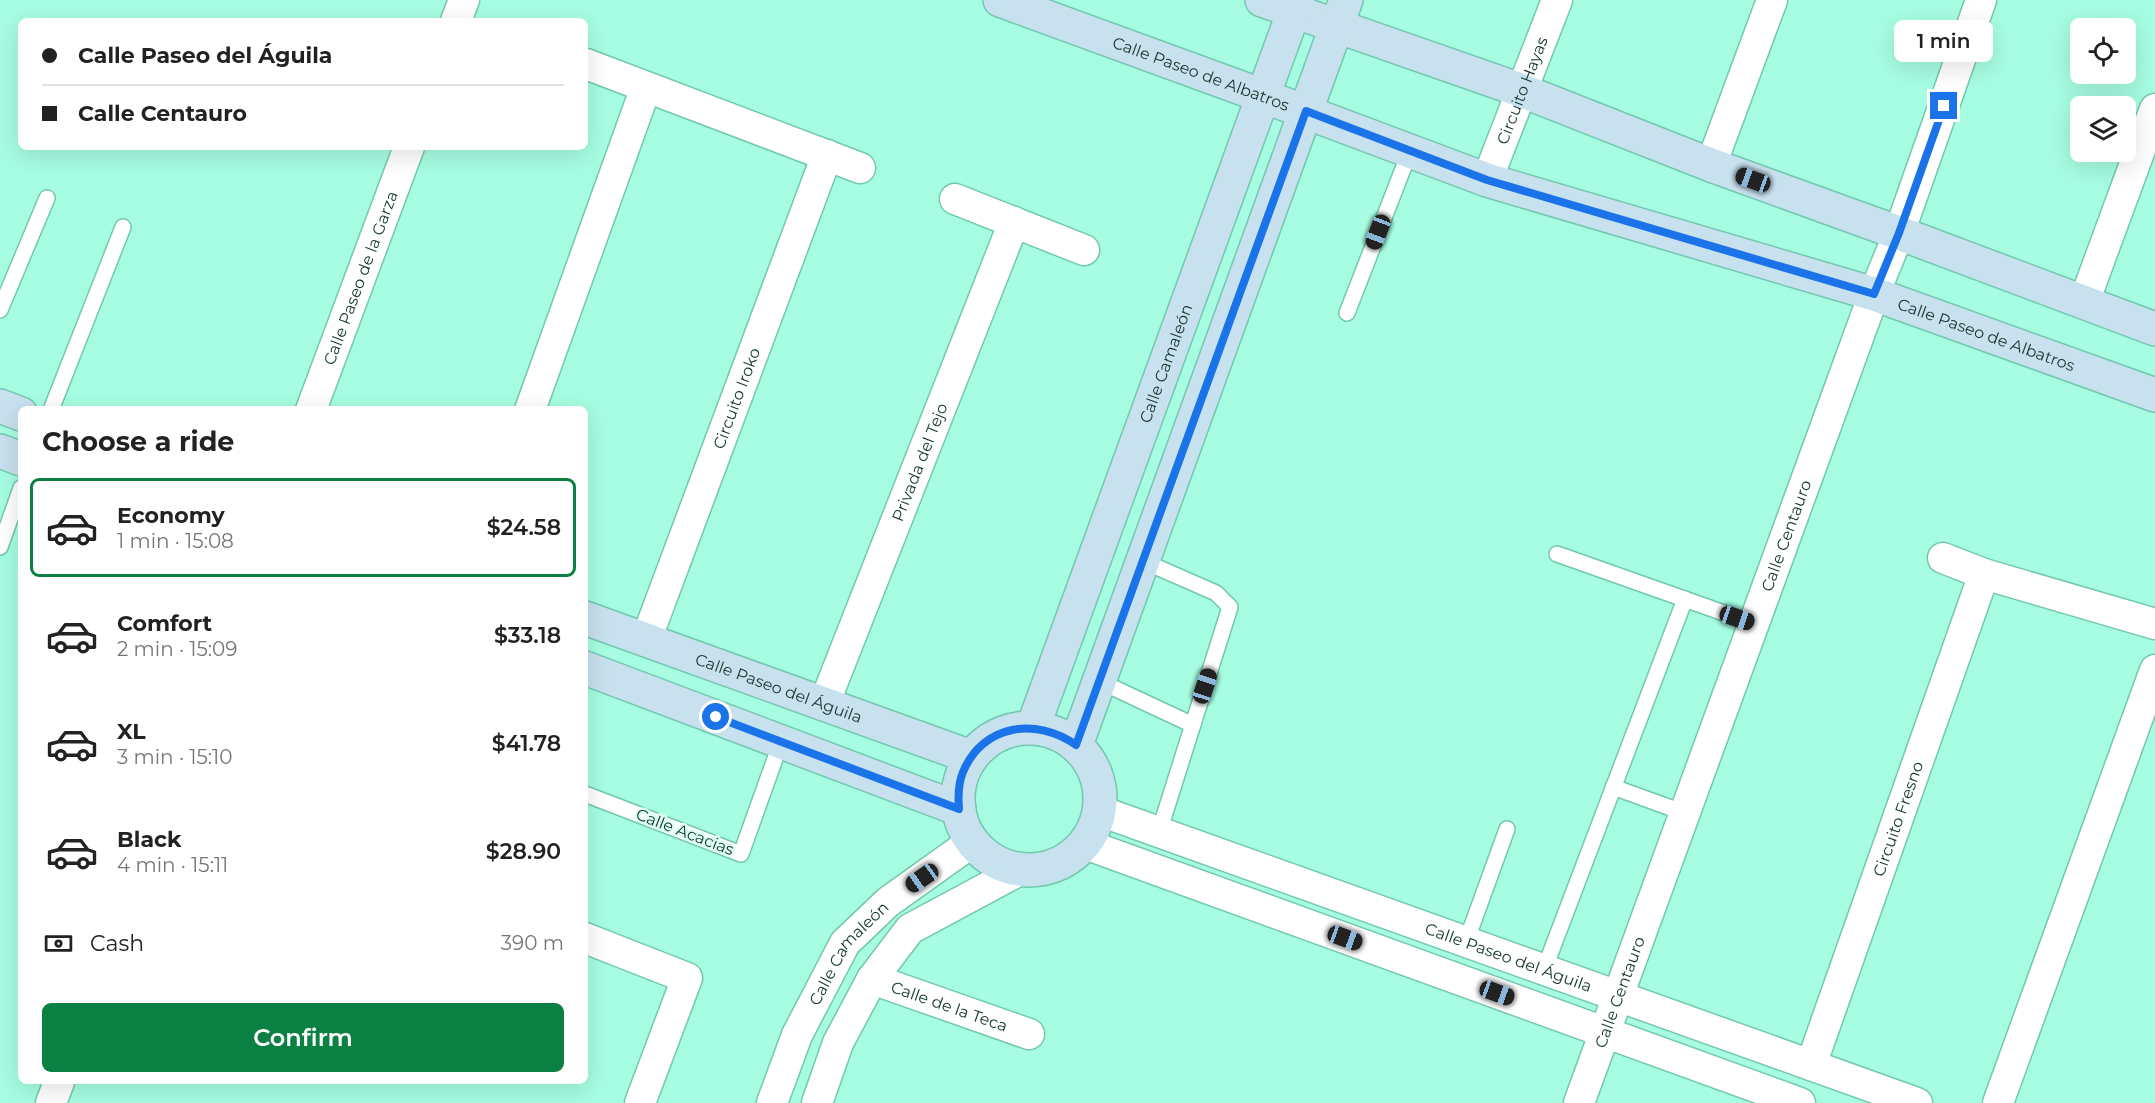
<!DOCTYPE html>
<html lang="en">
<head>
<meta charset="utf-8">
<style>
  body { margin:0; font-family:Montserrat,sans-serif; background:#f2f2f2; color:#222; height:100vh; display:flex; flex-direction:column; font-size:22px; white-space:nowrap }
  * { box-sizing:border-box; margin:0 }
  p { font-size:20px; color:#767676 }
  .icon { flex:none; width:33px; height:33px; fill:none; stroke:currentColor; stroke-width:2; stroke-linecap:round; stroke-linejoin:round }
  .map { position:relative; flex:1; overflow:hidden }
  .panel { position:absolute; left:18px; top:406px; width:570px; height:678px; display:flex; flex-direction:column; background:#fff; border-radius:9px; box-shadow:0 6px 24px #0002 }
  .panel>* { flex:none }
  .top-card { position:absolute; left:18px; top:18px; width:570px; height:132px; border-radius:9px; box-shadow:0 6px 24px #0002; display:grid; align-content:center; height:132px; padding:0 24px; background:#fff }
  .controls { position:absolute; left:2070px; top:18px; display:grid; gap:12px }
  .controls a { display:grid; place-items:center; width:66px; height:66px; border-radius:9px; background:#fff; box-shadow:0 6px 24px #0002; font-size:30px }
  .end { position:absolute; width:27px; height:27px; margin:-14px; border:8px solid #1a73e8; background:#fff; box-shadow:0 0 0 3px #fff }
  .from { border-radius:50% }
  .bubble { position:absolute; height:42px; border-radius:9px; background:#fff; box-shadow:0 6px 24px #0002; font-size:20px; font-weight:600; line-height:42px; text-align:center }
  .car { position:absolute; width:18px; height:36px; margin:-18px -9px; border-radius:8px; box-shadow:0 0 4px 2px #0007; background:linear-gradient(#222 24%,#8ab4d8 0 40%,#222 0 76%,#8ab4d8 0 86%,#222 0) }
  .top-card b { display:flex; align-items:center; gap:21px; height:57px; font-size:22px }
  .top-card b+b { border-top:2px solid #e0e0e0 }
  .top-card i { width:15px; height:15px; background:#222 }
  ul { padding:0; list-style:none }
  li { display:flex; align-items:center; gap:18px; height:99px; margin:0 12px 9px; padding:0 12px; border:3px solid transparent; border-radius:9px }
  li div { flex:1 }
  li b { display:block; font-size:22px }
  li em { font-style:normal; font-weight:600 }
  li.active { border-color:#0b8043 }
  li>.icon { width:54px; height:54px; stroke-width:1.5 }
  h2 { padding:0 24px; font-size:27px; line-height:72px }
  .pay { display:flex; align-items:center; gap:15px; height:66px; padding:0 24px; font-size:22px }
  .pay p { margin-inline-start:auto }
  .action { display:flex; gap:12px; margin-top:auto; padding:12px 24px }
  .action a { flex:1; height:69px; border-radius:9px; background:#0b8043; color:#fff; font-size:24px; font-weight:600; line-height:69px; text-align:center }
  .map>svg:first-child { display:block }
</style>
</head>
<body>
<div class="map">
<svg width="2155" height="1103" viewBox="0 0 2155 1103">
  <rect width="100%" height="100%" fill="#a6fde2"/>
  <g fill="none" stroke-linecap="round" stroke-linejoin="round">
    <!-- lane casing -->
    <g stroke="#72c8af" stroke-width="18">
      <g id="lane">
        <path d="M 0,310 L 47,198"/>
        <path d="M 1347,313 L 1410,151"/>
        <path d="M 51,410 L 123,227"/>
        <path d="M 0,547 L 21,488"/>
        <path d="M 1557,554 L 1755,624"/>
        <path d="M 1143,561 L 1216,593 L 1230,607 L 1159,832"/>
        <path d="M 1099,681 L 1193,725"/>
        <path d="M 1613,787 L 1685,813"/>
        <path d="M 585,794 L 741,854 L 781,742"/>
        <path d="M 1466,942 L 1507,829"/>
        <path d="M 1544,970 L 1685,599"/>
      </g>
    </g>
    <!-- street casing -->
    <g stroke="#72c8af" stroke-width="33">
      <g id="street">
        <path d="M 456,21 L 464,0"/>
        <path d="M 586,64 L 860,168"/>
        <path d="M 1711,165 L 1772,0"/>
        <path id="s1" d="M 1487,180 L 1557,0"/>
        <path d="M 955,199 L 1084,250"/>
        <path d="M 2084,302 L 2155,109"/>
        <path id="s2" d="M 311,410 L 409,147"/>
        <path d="M 530,410 L 646,87"/>
        <path d="M 1943,558 L 1984,574 L 2155,624"/>
        <path id="s3" d="M 646,640 L 827,155"/>
        <path id="s4" d="M 824,704 L 1014,222"/>
        <path id="s5" d="M 1100,811 L 1917,1103"/>
        <path d="M 1085,844 L 1800,1103"/>
        <path d="M 585,938 L 687,978 L 640,1103"/>
        <path id="s6" d="M 872,979 L 1029,1034"/>
        <path id="s7" d="M 1811,1065 L 1984,574"/>
        <path d="M 51,1103 L 59,1082"/>
        <path id="s8" d="M 772,1103 L 797,1035 L 845,943 L 888,902 L 972,842"/>
        <path d="M 817,1103 L 838,1043 L 872,979 L 910,929 L 1020,870"/>
        <path id="s9" d="M 1579,1103 L 1874,294 L 1899,233 L 1981,0"/>
        <path d="M 1998,1103 L 2155,670"/>
      </g>
    </g>
    <!-- secondary casing -->
    <g stroke="#72c8af" stroke-width="36">
      <g id="secondary">
        <path id="s10" d="M 1000,0 L 1263,96 L 1487,180 L 1874,294 L 2155,395"/>
        <path d="M 1262,0 L 1523,91 L 1711,165 L 1899,233 L 2155,329"/>
        <path d="M 0,406 L 21,414"/>
        <path d="M 0,451 L 21,459"/>
        <path id="s11" d="M 585,618 L 971,757"/>
        <path d="M 585,668 L 959,809"/>
        <path id="s12" d="M 1033,727 L 1298,0"/>
        <circle cx="1029" cy="799" r="71"/>
        <path d="M 1076,745 L 1346,0"/>
      </g>
    </g>
    <!-- lane -->
    <use href="#lane" stroke="#fff" stroke-width="15"/>
    <!-- street -->
    <use href="#street" stroke="#fff" stroke-width="30"/>
    <!-- secondary -->
    <use href="#secondary" stroke="#c8e1ee" stroke-width="33"/>
  </g>
  <g fill="none" stroke-linecap="round" stroke-linejoin="round">
    <!-- route -->
    <path stroke="#1a73e8" stroke-width="8" d="M 716,717 L 959,809 C 958,797 958,784 963,772 C 983,724 1036,717 1076,745 L 1306,111 L 1487,180 L 1874,294 L 1899,233 L 1944,106"/>
  </g>
  <g text-anchor="middle" dominant-baseline="central" stroke-width="5" stroke-linejoin="round" paint-order="stroke">
    <!-- street labels -->
    <g font-size="16" fill="#12372d" stroke="#defef3">
      <text stroke="none"><textPath href="#s10" startOffset="214">Calle Paseo de Albatros</textPath></text>
      <text stroke="none"><textPath href="#s1" startOffset="96">Circuito Hayas</textPath></text>
      <text stroke="none"><textPath href="#s2" startOffset="141">Calle Paseo de la Garza</textPath></text>
      <text stroke="none"><textPath href="#s10" startOffset="1042">Calle Paseo de Albatros</textPath></text>
      <text stroke="none"><textPath href="#s12" startOffset="387">Calle Camaleón</textPath></text>
      <text stroke="none"><textPath href="#s3" startOffset="258">Circuito Iroko</textPath></text>
      <text stroke="none"><textPath href="#s4" startOffset="260">Privada del Tejo</textPath></text>
      <text stroke="none"><textPath href="#s9" startOffset="604">Calle Centauro</textPath></text>
      <text stroke="none"><textPath href="#s11" startOffset="206">Calle Paseo del Águila</textPath></text>
      <text stroke="none"><textPath href="#s7" startOffset="261">Circuito Fresno</textPath></text>
      <text transform="translate(685 832) rotate(21)">Calle Acacias</text>
      <text stroke="none"><textPath href="#s8" startOffset="170">Calle Camaleón</textPath></text>
      <text stroke="none"><textPath href="#s5" startOffset="434">Calle Paseo del Águila</textPath></text>
      <text stroke="none"><textPath href="#s9" startOffset="118">Calle Centauro</textPath></text>
      <text stroke="none"><textPath href="#s6" startOffset="82">Calle de la Teca</textPath></text>
    </g>
  </g>
</svg>
<div class="controls">
<a><svg class="icon" aria-label="locate" viewBox="0 0 24 24"><circle cx="12" cy="12" r="6"/><path d="M12 2v4M12 18v4M2 12h4M18 12h4"/></svg></a>
<a><svg class="icon" aria-label="layers" viewBox="0 0 24 24"><path d="M12 4l9 5-9 5-9-5zM3 14l9 5 9-5"/></svg></a>
</div>
<i class="end from" style="left:716px;top:717px"></i>
<i class="end" style="left:1944px;top:106px"></i>
<div class="bubble" style="left:1894px;top:20px;width:99px">1 min</div>
<i class="car" style="left:1753px;top:180px;rotate:290deg"></i>
<i class="car" style="left:1378px;top:232px;rotate:201deg"></i>
<i class="car" style="left:1737px;top:618px;rotate:109deg"></i>
<i class="car" style="left:1205px;top:686px;rotate:18deg"></i>
<i class="car" style="left:922px;top:878px;rotate:235deg"></i>
<i class="car" style="left:1345px;top:938px;rotate:110deg"></i>
<i class="car" style="left:1497px;top:993px;rotate:110deg"></i>
<div class="top-card">
<b><i class="from"></i>Calle Paseo del Águila</b>
<b><i></i>Calle Centauro</b>
</div>
<section class="panel">
<h2>Choose a ride</h2>
<ul>
<li class="active"><svg class="icon" aria-label="car" viewBox="0 0 24 24"><path d="M5 17H2v-5l4-1 3-4h7l3 4 3 1v5h-3M9 17h6M6 11h13"/><circle cx="7" cy="17" r="2"/><circle cx="17" cy="17" r="2"/></svg><div><b>Economy</b><p>1 min · 15:08</p></div><em>$24.58</em></li>
<li><svg class="icon" aria-label="car" viewBox="0 0 24 24"><path d="M5 17H2v-5l4-1 3-4h7l3 4 3 1v5h-3M9 17h6M6 11h13"/><circle cx="7" cy="17" r="2"/><circle cx="17" cy="17" r="2"/></svg><div><b>Comfort</b><p>2 min · 15:09</p></div><em>$33.18</em></li>
<li><svg class="icon" aria-label="car" viewBox="0 0 24 24"><path d="M5 17H2v-5l4-1 3-4h7l3 4 3 1v5h-3M9 17h6M6 11h13"/><circle cx="7" cy="17" r="2"/><circle cx="17" cy="17" r="2"/></svg><div><b>XL</b><p>3 min · 15:10</p></div><em>$41.78</em></li>
<li><svg class="icon" aria-label="car" viewBox="0 0 24 24"><path d="M5 17H2v-5l4-1 3-4h7l3 4 3 1v5h-3M9 17h6M6 11h13"/><circle cx="7" cy="17" r="2"/><circle cx="17" cy="17" r="2"/></svg><div><b>Black</b><p>4 min · 15:11</p></div><em>$28.90</em></li>
</ul>
<div class="pay"><svg class="icon" aria-label="cash" viewBox="0 0 24 24"><path d="M3 7h18v10H3z"/><circle cx="12" cy="12" r="2"/></svg>Cash<p>390 m</p></div>
<div class="action"><a>Confirm</a></div>
</section>
</div>
</body>
</html>
